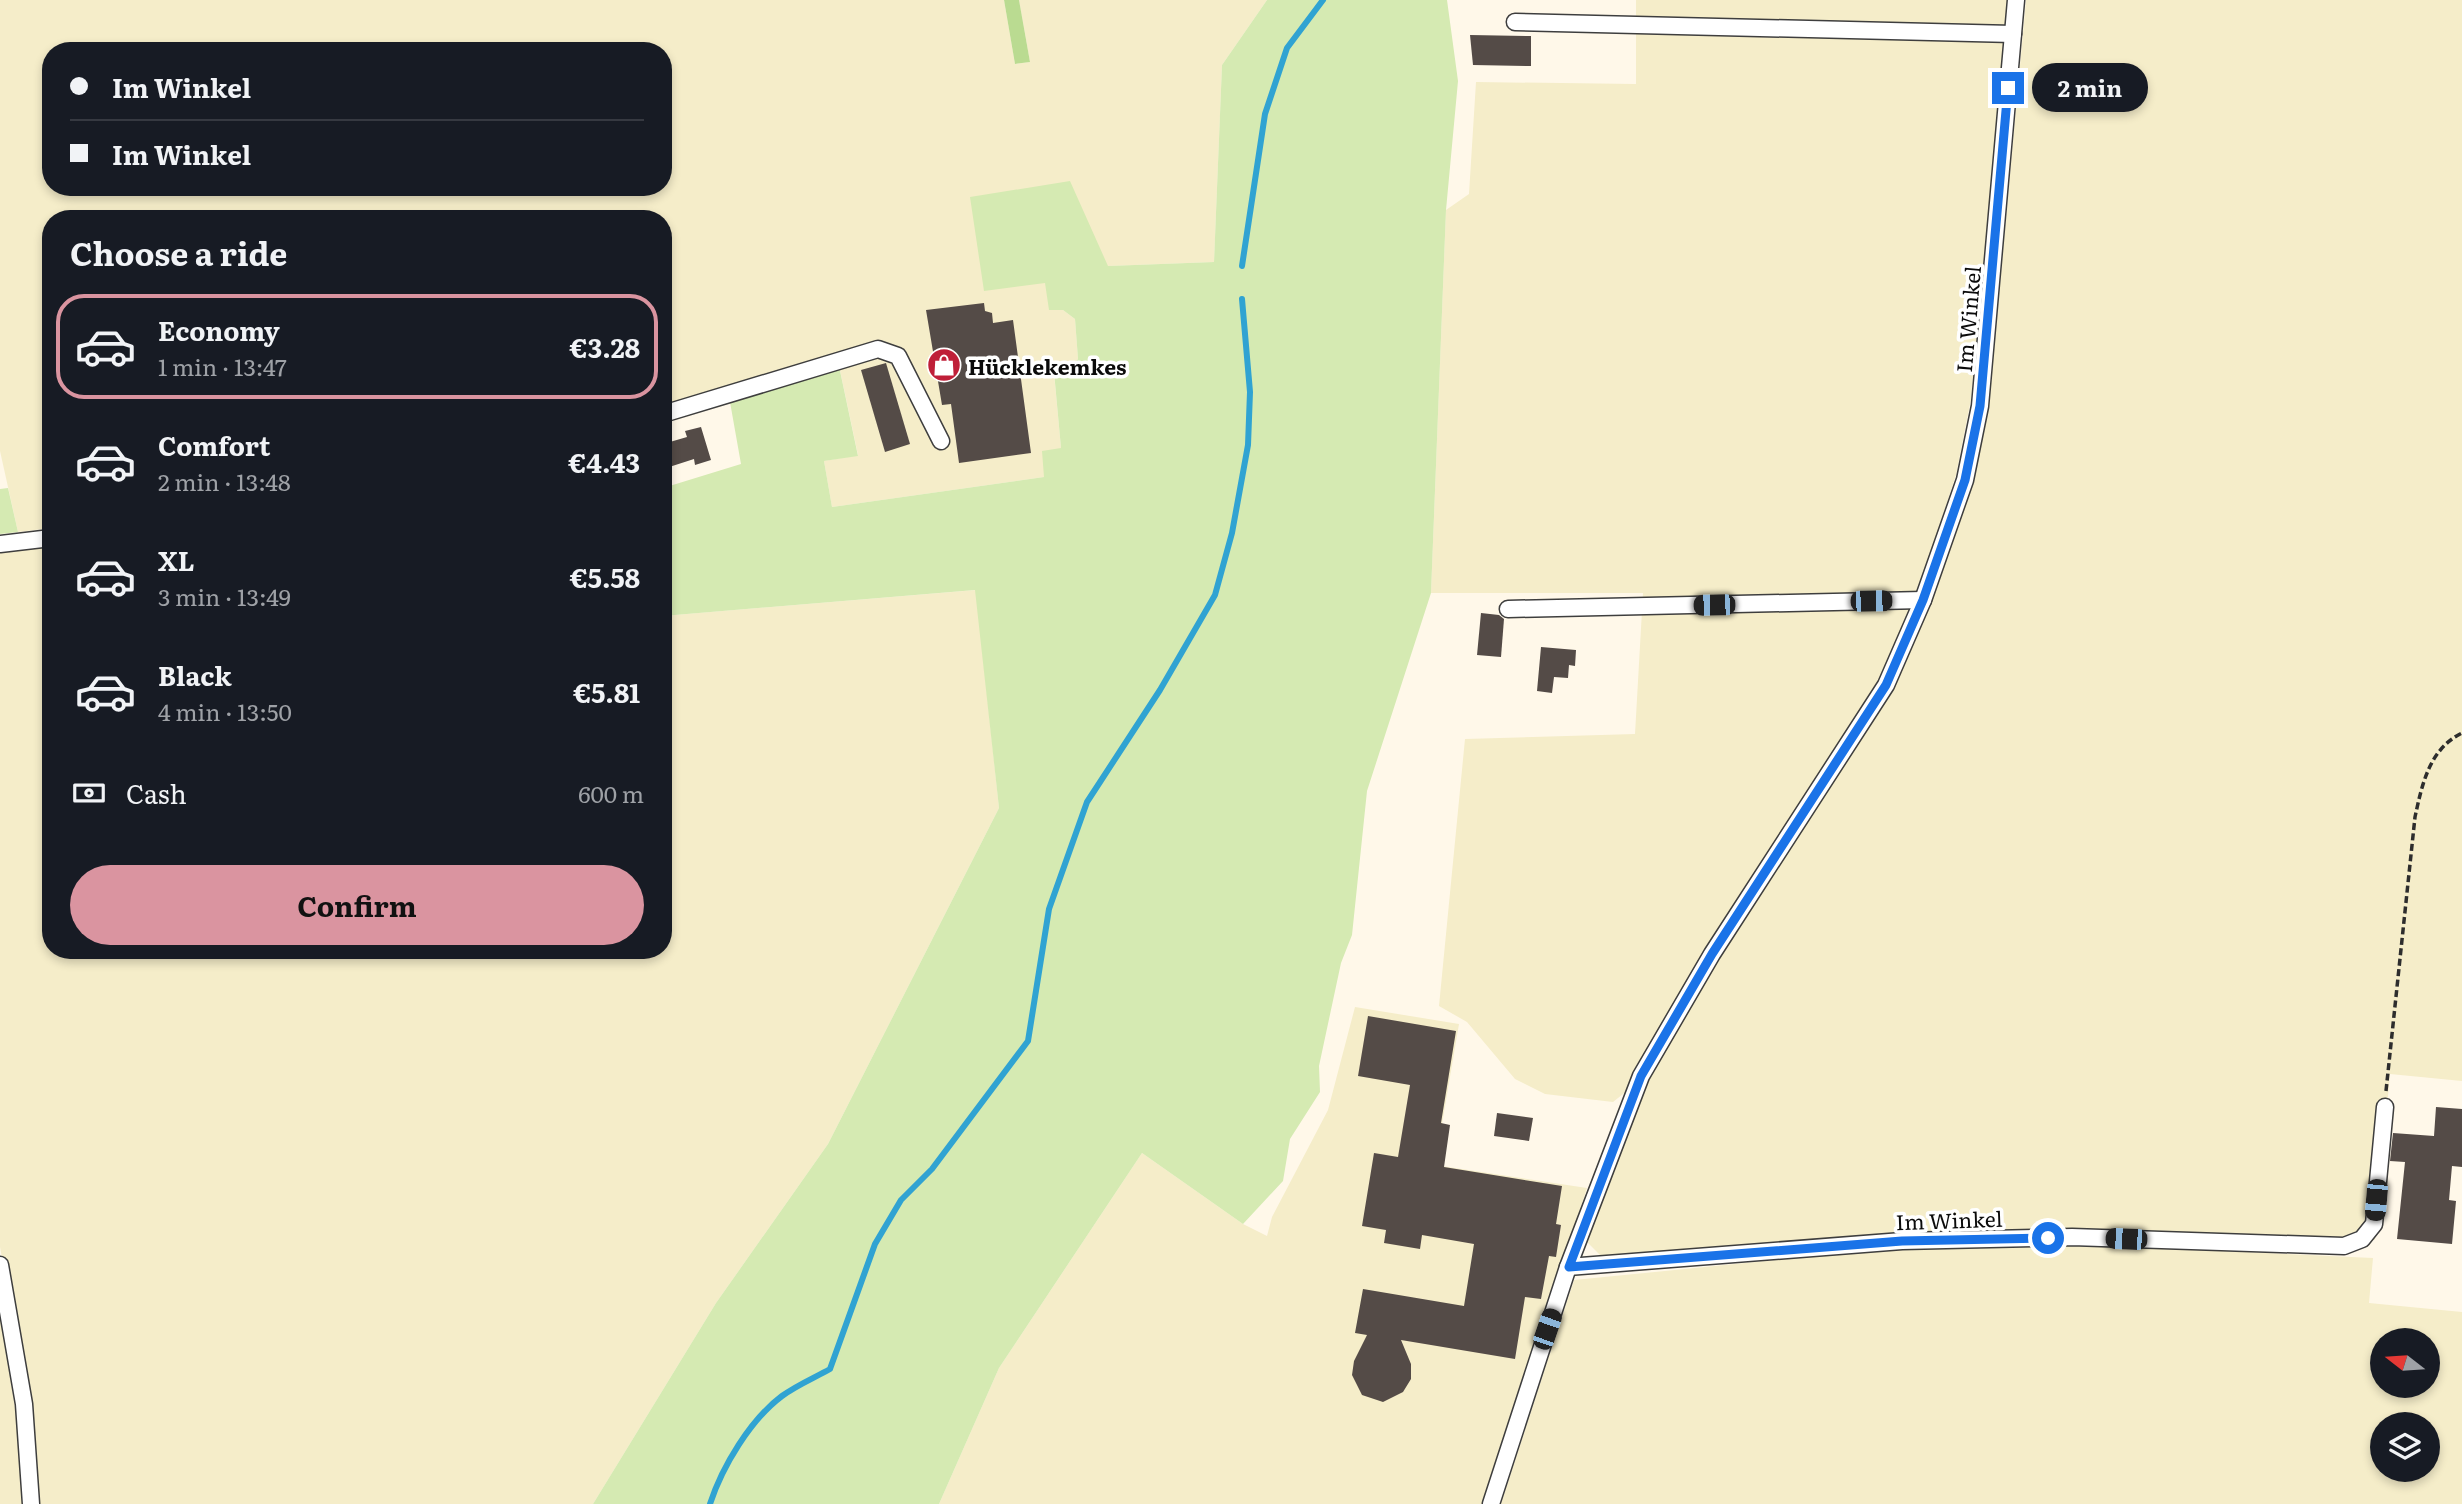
<!DOCTYPE html>
<html lang="en">
<head>
<meta charset="utf-8">
<style>
  body { margin:0; font-family:Literata,serif; background:#20242c; color:#f1f3f6; height:100vh; display:flex; flex-direction:column; font-size:26px; white-space:nowrap }
  * { box-sizing:border-box; margin:0 }
  p { font-size:23px; color:#9ea1a6 }
  .icon { flex:none; width:38px; height:38px; fill:none; stroke:currentColor; stroke-width:2; stroke-linecap:round; stroke-linejoin:round }
  .map { position:relative; flex:1; overflow:hidden }
  .details { position:absolute; left:42px; top:210px; width:630px; height:749px; display:flex; flex-direction:column; background:#171b24; border-radius:28px; box-shadow:0 4px 10px #0003 }
  .details>* { flex:none }
  .guide { position:absolute; left:42px; top:42px; width:630px; height:154px; border-radius:28px; box-shadow:0 4px 10px #0003; display:grid; align-content:center; height:154px; padding:0 28px; background:#171b24 }
  .needle { width:46px; rotate:287deg }
  .tools { position:absolute; left:2370px; top:1328px; display:grid; gap:14px }
  .tools a { display:grid; place-items:center; width:70px; height:70px; border-radius:50%; background:#171b24; box-shadow:0 4px 10px #0003; font-size:35px }
  .end { position:absolute; width:32px; height:32px; margin:-16px; border:9px solid #1a73e8; background:#fff; box-shadow:0 0 0 4px #fff }
  .from { border-radius:50% }
  .bubble { position:absolute; height:49px; border-radius:24px; background:#171b24; box-shadow:0 4px 10px #0003; font-size:23px; font-weight:700; line-height:49px; text-align:center }
  .car { position:absolute; width:21px; height:42px; margin:-21px -10px; border-radius:9px; box-shadow:0 0 5px 2px #0007; background:linear-gradient(#222 24%,#8ab4d8 0 40%,#222 0 76%,#8ab4d8 0 86%,#222 0) }
  .guide b { display:flex; align-items:center; gap:24px; height:66px; font-size:26px }
  .guide b+b { border-top:2px solid #363941 }
  .guide i { width:18px; height:18px; background:#f1f3f6 }
  ul { padding:0; list-style:none }
  li { display:flex; align-items:center; gap:21px; height:105px; margin:0 14px 10px; padding:0 14px; border:4px solid transparent; border-radius:28px }
  li div { flex:1 }
  li b { display:block; font-size:26px }
  li em { font-style:normal; font-weight:700 }
  li.selected { border-color:#da94a0 }
  li>.icon { width:63px; height:63px; stroke-width:1.5 }
  h2 { padding:0 28px; font-size:32px; line-height:84px }
  .pay { display:flex; align-items:center; gap:18px; height:77px; padding:0 28px; font-size:26px }
  .pay p { margin-inline-start:auto }
  .primary-button { display:flex; gap:14px; margin-top:auto; padding:14px 28px }
  .primary-button a { flex:1; height:80px; border-radius:42px; background:#da94a0; color:#111; font-size:28px; font-weight:700; line-height:80px; text-align:center }
  .map>svg:first-child { display:block }
</style>
</head>
<body>
<div class="map">
<svg width="2462" height="1504" viewBox="0 0 2462 1504">
  <rect width="100%" height="100%" fill="#fff8e9"/>
  <!-- farmland -->
  <g fill="#f5edc9" fill-rule="evenodd">
    <path d="M 0,0 L 1004,0 L 1015,64 L 1030,62 L 1019,0 L 1267,0 L 1222,65 L 1214,262 L 1108,266 L 1045,283 L 1063,310 L 1075,319 L 1078,359 L 1069,369 L 1054,373 L 1061,448 L 1044,477 L 832,507 L 824,461 L 858,455 L 837,356 L 663,408 L 663,219 L 51,219 L 51,528 L 18,532 L 0,451 ZM 51,51 L 663,51 L 663,187 L 51,187 Z"/>
    <path d="M 1636,0 L 2008,0 L 1971,399 L 1956,475 L 1920,585 L 1879,679 L 1734,906 L 1628,1090 L 1613,1102 L 1545,1094 L 1515,1079 L 1467,1022 L 1439,1006 L 1465,739 L 1635,734 L 1643,593 L 1431,593 L 1446,210 L 1469,194 L 1476,82 L 1636,84 Z"/>
    <path d="M 2026,0 L 2462,0 L 2462,1081 L 2390,1074 L 2375,1240 L 2072,1228 L 1902,1233 L 1602,1257 L 1586,1241 L 1604,1188 L 1650,1078 L 1718,957 L 1893,687 L 1971,485 L 1989,405 Z"/>
    <path d="M 51,541 L 51,950 L 663,950 L 663,616 L 976,590 L 999,808 L 828,1144 L 716,1303 L 593,1504 L 35,1504 L 19,1348 L 0,1247 L 0,547 Z"/>
    <path d="M 1355,1007 L 1459,1024 L 1435,1165 L 1587,1188 L 1484,1504 L 939,1504 L 999,1368 L 1142,1153 L 1243,1224 L 1267,1236 L 1272,1217 L 1328,1110 Z"/>
    <path d="M 2074,1244 L 2373,1258 L 2369,1303 L 2462,1312 L 2462,1504 L 1501,1504 L 1574,1280 L 1907,1247 ZM 2382,1340 L 2427,1340 L 2427,1386 L 2382,1386 ZM 2382,1424 L 2427,1424 L 2427,1470 L 2382,1470 Z"/>
    <path d="M 0,1311 L 20,1441 L 24,1504 L 0,1504 Z"/>
  </g>
  <!-- green -->
  <g fill="#d5eab2">
    <path d="M 1267,0 L 1447,0 L 1458,81 L 1446,210 L 1431,593 L 1367,791 L 1352,935 L 1341,963 L 1319,1066 L 1320,1092 L 1290,1139 L 1283,1181 L 1243,1224 L 1142,1153 L 999,1368 L 939,1504 L 593,1504 L 716,1303 L 828,1144 L 999,808 L 975,590 L 663,616 L 663,488 L 741,464 L 730,402 L 839,366 L 858,456 L 824,461 L 832,507 L 1044,477 L 1042,451 L 1061,448 L 1054,372 L 1069,369 L 1078,359 L 1075,319 L 1063,310 L 1049,310 L 1045,283 L 984,291 L 970,197 L 1070,181 L 1108,266 L 1214,262 L 1222,65 Z"/>
    <path d="M 8,488 L 18,532 L 0,534 L 0,489 Z"/>
  </g>
  <!-- forest -->
  <path fill="#badb91" d="M 1004,0 L 1019,0 L 1030,62 L 1015,64 Z"/>
  <g fill="none" stroke-linecap="round" stroke-linejoin="round">
    <!-- stream -->
    <g stroke="#30a3d2" stroke-width="6">
      <path d="M 1242,266 L 1265,114 L 1287,48 L 1323,0"/>
      <path d="M 710,1504 C 722,1467 750,1420 782,1396 C 797,1385 814,1378 830,1369 L 875,1244 L 901,1200 L 932,1169 L 1028,1041 L 1049,909 L 1087,802 L 1160,690 L 1215,595 L 1232,533 L 1248,445 L 1250,392 L 1242,299"/>
    </g>
  </g>
  <!-- building -->
  <g fill="#544b47">
    <path d="M 1470,35 L 1531,36 L 1531,66 L 1473,65 Z"/>
    <path d="M 984,303 L 985,311 L 992,313 L 993,323 L 1013,320 L 1031,453 L 959,463 L 951,404 L 942,405 L 926,310 Z"/>
    <path d="M 886,363 L 910,444 L 885,452 L 861,370 Z"/>
    <path d="M 701,427 L 711,460 L 695,465 L 694,459 L 663,469 L 663,444 L 687,437 L 685,431 Z"/>
    <path d="M 1481,613 L 1499,615 L 1504,619 L 1501,657 L 1477,655 Z"/>
    <path d="M 1541,647 L 1576,650 L 1575,666 L 1569,665 L 1568,678 L 1554,677 L 1552,693 L 1537,691 Z"/>
    <path d="M 1368,1016 L 1456,1031 L 1441,1123 L 1450,1125 L 1444,1167 L 1562,1186 L 1556,1224 L 1561,1225 L 1556,1257 L 1549,1256 L 1541,1299 L 1525,1297 L 1515,1359 L 1401,1340 L 1411,1364 L 1411,1379 L 1403,1392 L 1383,1402 L 1362,1395 L 1352,1375 L 1354,1361 L 1367,1335 L 1355,1333 L 1363,1289 L 1464,1306 L 1474,1244 L 1422,1235 L 1420,1249 L 1384,1243 L 1386,1230 L 1362,1226 L 1374,1153 L 1398,1157 L 1410,1085 L 1358,1076 Z"/>
    <path d="M 2436,1107 L 2462,1109 L 2462,1167 L 2452,1166 L 2449,1200 L 2456,1201 L 2452,1244 L 2397,1239 L 2405,1162 L 2390,1161 L 2393,1133 L 2434,1136 Z"/>
    <path d="M 1497,1113 L 1533,1118 L 1529,1141 L 1494,1136 Z"/>
  </g>
  <g fill="none" stroke-linecap="round" stroke-linejoin="round">
    <!-- street casing -->
    <g stroke="#3e3e3e" stroke-width="19">
      <g id="street">
        <path d="M 1515,22 L 2013,34"/>
        <path d="M 663,414 L 878,349 L 898,356 L 941,441"/>
        <path d="M 0,544 L 51,538"/>
        <path d="M 1508,609 L 1923,600"/>
        <path d="M 0,1265 L 24,1404 L 31,1504"/>
        <path d="M 1568,1267 L 1902,1241 L 2072,1237 L 2344,1246 L 2362,1239 L 2374,1224 L 2385,1107"/>
        <path d="M 1491,1504 L 1568,1267 L 1641,1076 L 1712,954 L 1886,685 L 1923,600 L 1965,480 L 1980,406 L 2016,0"/>
      </g>
    </g>
    <!-- path -->
    <path stroke="#2d2d2d" stroke-width="3.5" stroke-dasharray="7 3.5" stroke-linecap="butt" d="M 2386,1091 L 2415,817 C 2422,785 2429,749 2462,733"/>
    <!-- street -->
    <use href="#street" stroke="#fff" stroke-width="16"/>
  </g>
  <g fill="none" stroke-linecap="round" stroke-linejoin="round">
    <!-- route -->
    <path stroke="#1a73e8" stroke-width="9" d="M 2008,88 L 1980,406 L 1965,480 L 1923,600 L 1886,685 L 1712,954 L 1641,1076 L 1569,1267 L 1902,1241 L 2048,1238"/>
  </g>
  <!-- icons -->
  <defs>
    <g id="shop-disc" transform="scale(1.75)"><circle r="9.5" fill="#bf1f38" stroke="#fff"/><path d="M-5-2.5h2.3a2.7 3.5 0 0 1 5.4 0H5L5.5 6h-11ZM-1.5-2.5h3a1.5 2.3 0 0 0-3 0Z" fill="#fff"/></g>
  </defs>
  <g fill-rule="evenodd">
    <use href="#shop-disc" x="944" y="365"/>
  </g>
  <g text-anchor="middle" dominant-baseline="central" stroke-width="7" stroke-linejoin="round" paint-order="stroke">
    <!-- street labels -->
    <g font-size="21" fill="#0b0b0b" stroke="#fff">
      <text transform="translate(1967 319) rotate(-85)">Im Winkel</text>
      <text transform="translate(1949 1219) rotate(-2)">Im Winkel</text>
    </g>
    <!-- poi labels -->
    <g font-size="21" font-weight="bold" fill="#0b0b0b" stroke="#fff" text-anchor="start">
      <text x="968" y="365">Hücklekemkes</text>
    </g>
  </g>
</svg>
<div class="tools">
<a><svg class="needle" viewBox="-14 -14 28 28"><path d="M0-13l5 13h-10z" fill="#e53935"/><path d="M0 13l5-13h-10z" fill="#9ea1a6"/></svg></a>
<a><svg class="icon" aria-label="layers" viewBox="0 0 24 24"><path d="M12 4l9 5-9 5-9-5zM3 14l9 5 9-5"/></svg></a>
</div>
<i class="end from" style="left:2048px;top:1238px"></i>
<i class="end" style="left:2008px;top:88px"></i>
<div class="bubble" style="left:2032px;top:63px;width:116px">2 min</div>
<i class="car" style="left:1871px;top:601px;rotate:89deg"></i>
<i class="car" style="left:1714px;top:605px;rotate:269deg"></i>
<i class="car" style="left:2376px;top:1200px;rotate:185deg"></i>
<i class="car" style="left:2126px;top:1239px;rotate:272deg"></i>
<i class="car" style="left:1547px;top:1329px;rotate:19deg"></i>
<div class="guide">
<b><i class="from"></i>Im Winkel</b>
<b><i></i>Im Winkel</b>
</div>
<section class="details">
<h2>Choose a ride</h2>
<ul>
<li class="selected"><svg class="icon" aria-label="car" viewBox="0 0 24 24"><path d="M5 17H2v-5l4-1 3-4h7l3 4 3 1v5h-3M9 17h6M6 11h13"/><circle cx="7" cy="17" r="2"/><circle cx="17" cy="17" r="2"/></svg><div><b>Economy</b><p>1 min · 13:47</p></div><em>€3.28</em></li>
<li><svg class="icon" aria-label="car" viewBox="0 0 24 24"><path d="M5 17H2v-5l4-1 3-4h7l3 4 3 1v5h-3M9 17h6M6 11h13"/><circle cx="7" cy="17" r="2"/><circle cx="17" cy="17" r="2"/></svg><div><b>Comfort</b><p>2 min · 13:48</p></div><em>€4.43</em></li>
<li><svg class="icon" aria-label="car" viewBox="0 0 24 24"><path d="M5 17H2v-5l4-1 3-4h7l3 4 3 1v5h-3M9 17h6M6 11h13"/><circle cx="7" cy="17" r="2"/><circle cx="17" cy="17" r="2"/></svg><div><b>XL</b><p>3 min · 13:49</p></div><em>€5.58</em></li>
<li><svg class="icon" aria-label="car" viewBox="0 0 24 24"><path d="M5 17H2v-5l4-1 3-4h7l3 4 3 1v5h-3M9 17h6M6 11h13"/><circle cx="7" cy="17" r="2"/><circle cx="17" cy="17" r="2"/></svg><div><b>Black</b><p>4 min · 13:50</p></div><em>€5.81</em></li>
</ul>
<div class="pay"><svg class="icon" aria-label="cash" viewBox="0 0 24 24"><path d="M3 7h18v10H3z"/><circle cx="12" cy="12" r="2"/></svg>Cash<p>600 m</p></div>
<div class="primary-button"><a>Confirm</a></div>
</section>
</div>
</body>
</html>
